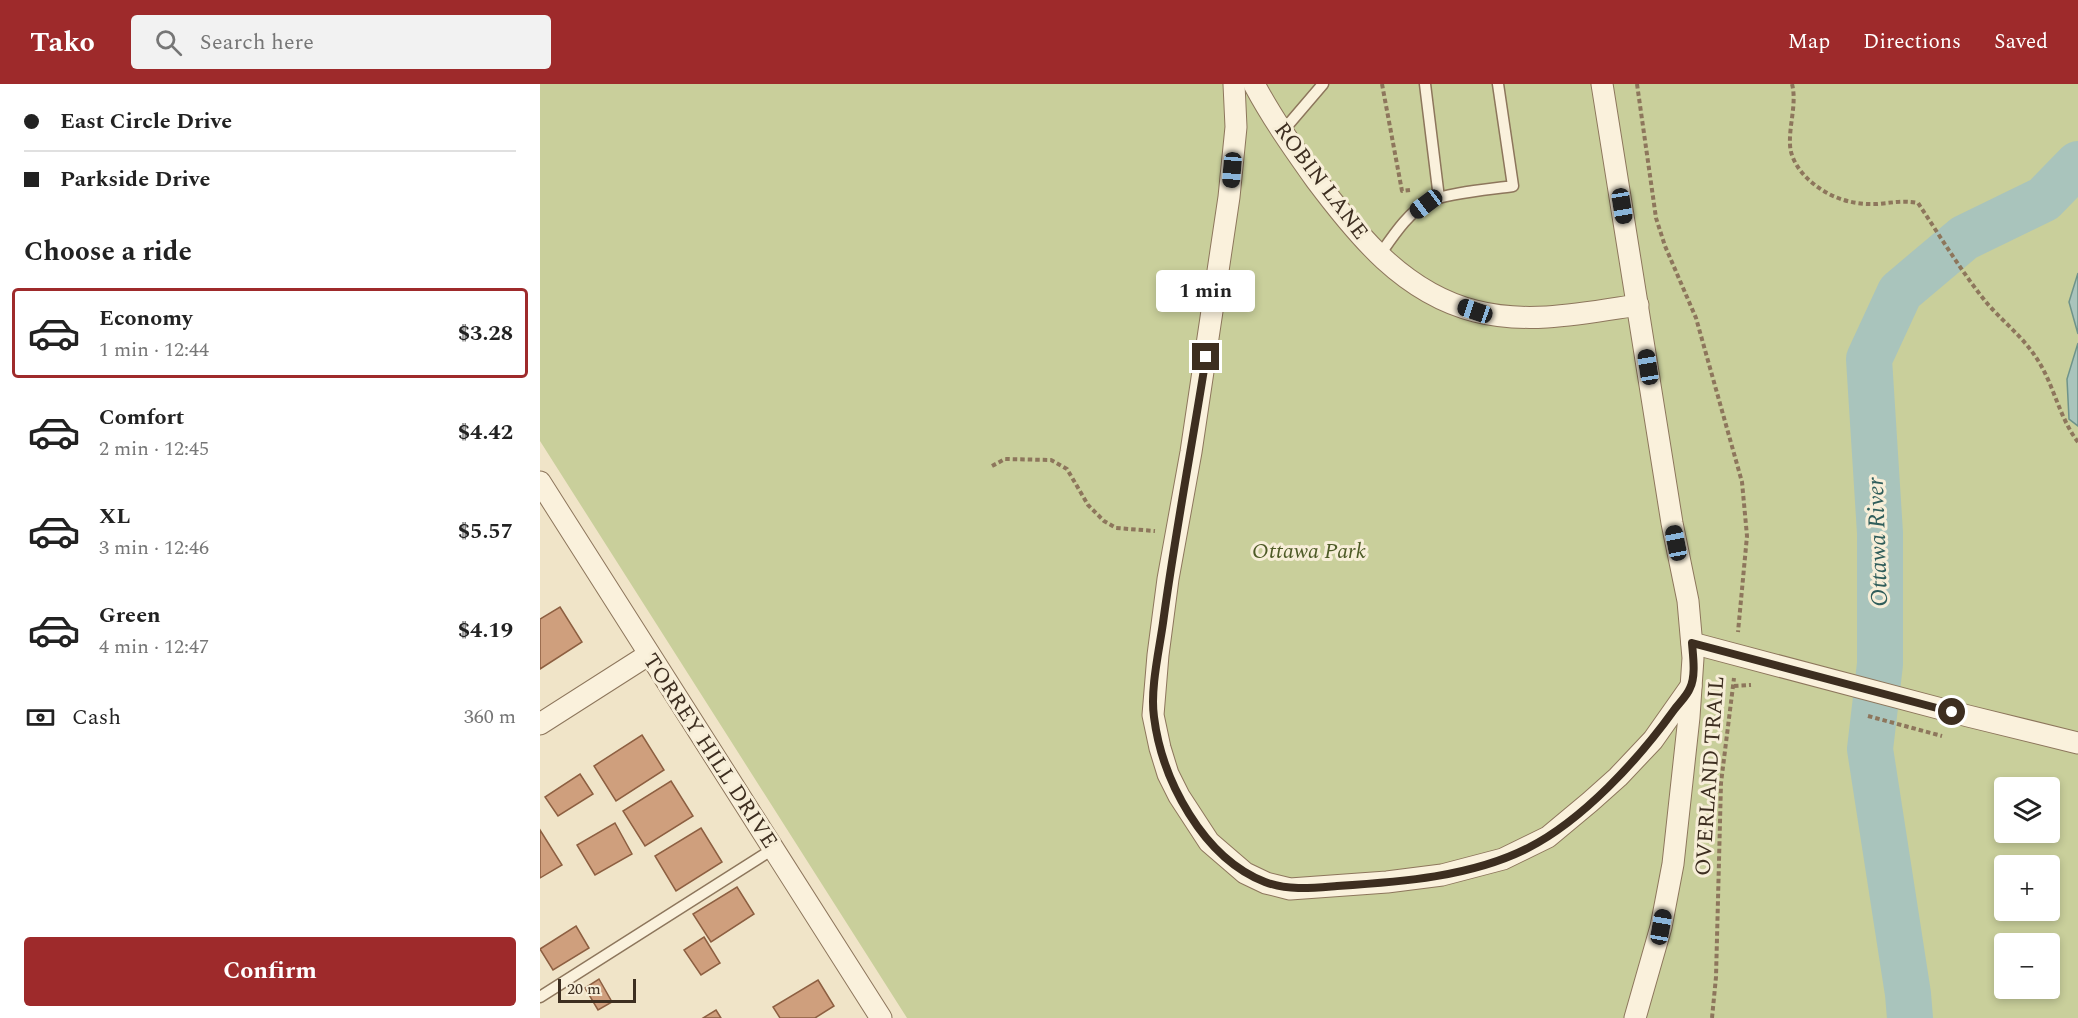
<!DOCTYPE html>
<html lang="en">
<head>
<meta charset="utf-8">
<style>
  body { margin:0; font-family:Spectral,serif; background:#f2f2f2; color:#222; height:100vh; display:flex; flex-direction:column; font-size:22px; white-space:nowrap }
  * { box-sizing:border-box; margin:0 }
  p { font-size:20px; color:#767676 }
  .icon { flex:none; width:33px; height:33px; fill:none; stroke:currentColor; stroke-width:2; stroke-linecap:round; stroke-linejoin:round }
  .map { position:relative; flex:1; overflow:hidden }
  .details { display:flex; flex-direction:column; background:#fff; width:540px }
  .details>* { flex:none }
  .guide { display:grid; align-content:center; height:132px; padding:0 24px; background:#fff }
  .buttons { position:absolute; left:1454px; top:693px; display:grid; gap:12px }
  .buttons a { display:grid; place-items:center; width:66px; height:66px; border-radius:6px; background:#fff; box-shadow:0 3px 9px #0003; font-size:30px }
  .scale { position:absolute; left:18px; bottom:15px; width:78px; box-sizing:border-box; padding-left:6px; border:3px solid #3d2e20; border-top:0; font-size:16px; line-height:21px; white-space:nowrap; color:#3d2e20; -webkit-text-stroke:4px #f7eed8; paint-order:stroke }
  .end { position:absolute; width:27px; height:27px; margin:-14px; border:8px solid #3d2e20; background:#fff; box-shadow:0 0 0 3px #fff }
  .from { border-radius:50% }
  .bubble { position:absolute; height:42px; border-radius:6px; background:#fff; box-shadow:0 3px 9px #0003; font-size:20px; font-weight:700; line-height:42px; text-align:center }
  .car { position:absolute; width:18px; height:36px; margin:-18px -9px; border-radius:8px; box-shadow:0 0 4px 2px #0007; background:linear-gradient(#222 24%,#8ab4d8 0 40%,#222 0 76%,#8ab4d8 0 86%,#222 0) }
  .guide b { display:flex; align-items:center; gap:21px; height:57px; font-size:22px }
  .guide b+b { border-top:2px solid #e0e0e0 }
  .guide i { width:15px; height:15px; background:#222 }
  ul { padding:0; list-style:none }
  li { display:flex; align-items:center; gap:18px; height:90px; margin:0 12px 9px; padding:0 12px; border:3px solid transparent; border-radius:6px }
  li div { flex:1 }
  li b { display:block; font-size:22px }
  li em { font-style:normal; font-weight:700 }
  li.current { border-color:#9e2a2b }
  li>.icon { width:54px; height:54px; stroke-width:1.5 }
  h2 { padding:0 24px; font-size:27px; line-height:72px }
  .pay { display:flex; align-items:center; gap:15px; height:66px; padding:0 24px; font-size:22px }
  .pay p { margin-inline-start:auto }
  .button { display:flex; gap:12px; margin-top:auto; padding:12px 24px }
  .button a { flex:1; height:69px; border-radius:6px; background:#9e2a2b; color:#fff; font-size:24px; font-weight:700; line-height:69px; text-align:center }
  header { display:flex; align-items:center; gap:36px; box-sizing:border-box; height:84px; padding:0 30px; background:#9e2a2b; color:#fff }
  header strong { font-size:28px }
  nav { display:flex; gap:33px; margin-inline-start:auto; font-size:21px }
  .search { width:420px; height:54px; background:#f2f2f2; display:flex; align-items:center; gap:15px; box-sizing:border-box; padding:0 21px; border-radius:6px; color:#767676; font-size:22px }
  main { display:flex; flex:1; min-height:0 }
  .map>svg:first-child { display:block }
</style>
</head>
<body>
<header>
<strong>Tako</strong>
<div class="search"><svg class="icon" aria-label="search" viewBox="0 0 24 24"><circle cx="10" cy="10" r="6"/><path d="M15 15l6 6"/></svg>Search here</div>
<nav><a>Map</a><a>Directions</a><a>Saved</a></nav>
</header>
<main>
<section class="details">
<div class="guide">
<b><i class="from"></i>East Circle Drive</b>
<b><i></i>Parkside Drive</b>
</div>
<h2>Choose a ride</h2>
<ul>
<li class="current"><svg class="icon" aria-label="car" viewBox="0 0 24 24"><path d="M5 17H2v-5l4-1 3-4h7l3 4 3 1v5h-3M9 17h6M6 11h13"/><circle cx="7" cy="17" r="2"/><circle cx="17" cy="17" r="2"/></svg><div><b>Economy</b><p>1 min · 12:44</p></div><em>$3.28</em></li>
<li><svg class="icon" aria-label="car" viewBox="0 0 24 24"><path d="M5 17H2v-5l4-1 3-4h7l3 4 3 1v5h-3M9 17h6M6 11h13"/><circle cx="7" cy="17" r="2"/><circle cx="17" cy="17" r="2"/></svg><div><b>Comfort</b><p>2 min · 12:45</p></div><em>$4.42</em></li>
<li><svg class="icon" aria-label="car" viewBox="0 0 24 24"><path d="M5 17H2v-5l4-1 3-4h7l3 4 3 1v5h-3M9 17h6M6 11h13"/><circle cx="7" cy="17" r="2"/><circle cx="17" cy="17" r="2"/></svg><div><b>XL</b><p>3 min · 12:46</p></div><em>$5.57</em></li>
<li><svg class="icon" aria-label="car" viewBox="0 0 24 24"><path d="M5 17H2v-5l4-1 3-4h7l3 4 3 1v5h-3M9 17h6M6 11h13"/><circle cx="7" cy="17" r="2"/><circle cx="17" cy="17" r="2"/></svg><div><b>Green</b><p>4 min · 12:47</p></div><em>$4.19</em></li>
</ul>
<div class="pay"><svg class="icon" aria-label="cash" viewBox="0 0 24 24"><path d="M3 7h18v10H3z"/><circle cx="12" cy="12" r="2"/></svg>Cash<p>360 m</p></div>
<div class="button"><a>Confirm</a></div>
</section>
<div class="map">
<svg width="1538" height="934" viewBox="0 0 1538 934">
  <rect width="100%" height="100%" fill="#f0e4c8"/>
  <!-- green -->
  <path fill="#c9cf9b" fill-rule="evenodd" d="M 0,0 L 1538,0 L 1538,934 L 367,934 L 0,357 ZM 1464,704 L 1509,704 L 1509,748 L 1464,748 ZM 1464,782 L 1509,782 L 1509,826 L 1464,826 ZM 1464,860 L 1509,860 L 1509,904 L 1464,904 Z"/>
  <!-- water -->
  <g fill="#a9c4bc" stroke="#6f938a" stroke-width="1.5">
    <path d="M 1538,189 L 1538,250 L 1529,218 Z"/>
    <path d="M 1538,259 L 1538,342 L 1529,335 L 1527,295 Z"/>
  </g>
  <g fill="none" stroke-linecap="round" stroke-linejoin="round">
    <!-- river -->
    <path stroke="#a9c4bc" stroke-width="46" d="M 1370,934 L 1368,910 L 1330,665 L 1340,580 L 1340,449 L 1329,275 L 1360,208 L 1424,154 L 1504,115 L 1538,80"/>
  </g>
  <!-- building -->
  <g fill="#cf9f7d" stroke="#8d5f41" stroke-width="1.5">
    <path d="M 20,523 L 42,558 L 0,585 L 0,535 Z"/>
    <path d="M 102,651 L 124,686 L 76,717 L 54,682 Z"/>
    <path d="M 40,690 L 53,710 L 18,732 L 5,713 Z"/>
    <path d="M 131,697 L 153,732 L 105,762 L 83,727 Z"/>
    <path d="M 75,739 L 92,770 L 55,791 L 37,761 Z"/>
    <path d="M 161,744 L 182,778 L 136,807 L 115,772 Z"/>
    <path d="M 0,746 L 22,781 L 0,794 Z"/>
    <path d="M 197,803 L 214,830 L 171,858 L 153,830 Z"/>
    <path d="M 36,842 L 49,864 L 13,886 L 0,865 Z"/>
    <path d="M 164,853 L 180,879 L 161,891 L 144,866 Z"/>
    <path d="M 59,895 L 72,918 L 58,926 L 45,904 Z"/>
    <path d="M 278,896 L 294,922 L 275,934 L 240,934 L 233,923 Z"/>
    <path d="M 176,926 L 181,934 L 163,934 Z"/>
  </g>
  <g fill="none" stroke-linecap="round" stroke-linejoin="round">
    <!-- lane casing -->
    <g stroke="#8d765c" stroke-width="13">
      <g id="lane">
        <path d="M 885,0 L 899,114"/>
        <path d="M 742,48 L 783,0"/>
        <path d="M 839,172 C 853,152 868,128 890,117 C 906,109 953,105 973,102 L 958,0"/>
        <path d="M 0,913 L 233,765"/>
      </g>
    </g>
    <!-- street casing -->
    <g stroke="#8d765c" stroke-width="23">
      <g id="street">
        <path d="M 694,0 L 696,43 L 689,113 L 651,368 L 628,495 L 618,571 L 613,631 L 620,664 L 628,690 L 639,712 L 669,758 L 705,789 L 726,799 L 750,805 L 847,798 L 902,791 L 963,775 L 1008,753 L 1050,718 L 1078,693 L 1113,656 L 1151,602"/>
        <path d="M 714,0 C 732,34 754,65 776,96 C 818,152 864,209 935,227 C 988,241 1045,229 1098,221"/>
        <path d="M 1062,0 L 1132,439 L 1148,517 L 1153,574 L 1149,633 L 1133,780 L 1121,843 L 1095,934"/>
        <path d="M 0,398 L 341,934"/>
        <path d="M 1152,559 L 1428,632 L 1538,659"/>
        <path d="M 0,640 L 108,571"/>
      </g>
    </g>
    <!-- path -->
    <g stroke="#8d765c" stroke-width="4" stroke-dasharray="4.5 3" stroke-linecap="butt">
      <path d="M 842,0 L 862,107 L 870,106"/>
      <path d="M 1097,0 L 1116,134 L 1125,162 L 1156,234 L 1202,398 L 1207,452 L 1198,548"/>
      <path d="M 1252,0 C 1257,19 1249,41 1250,60 C 1250,73 1259,87 1269,96 C 1288,113 1310,121 1337,120 C 1351,119 1363,116 1378,119 C 1400,152 1421,187 1446,218 C 1461,236 1482,252 1495,272 C 1514,299 1518,332 1538,358"/>
      <path d="M 452,382 L 465,375 L 511,376 L 527,385 L 548,421 L 564,437 L 576,444 L 615,447"/>
      <path d="M 1194,602 L 1211,601"/>
      <path d="M 1328,632 L 1402,652"/>
      <path d="M 1172,934 L 1176,893 L 1181,699 L 1194,594"/>
    </g>
    <!-- lane -->
    <use href="#lane" stroke="#faf1dc" stroke-width="10"/>
    <!-- street -->
    <use href="#street" stroke="#faf1dc" stroke-width="21"/>
  </g>
  <g fill="none" stroke-linecap="round" stroke-linejoin="round">
    <!-- route -->
    <path stroke="#3d2e20" stroke-width="8" d="M 666,273 C 652,362 635,450 623,539 C 619,567 610,606 614,633 C 622,696 663,774 725,798 C 749,807 773,804 797,802 C 860,798 931,793 988,764 C 1043,736 1098,676 1134,626 C 1139,619 1147,612 1150,604 C 1156,592 1153,572 1152,559 L 1412,628"/>
  </g>
  <g text-anchor="middle" dominant-baseline="central" stroke-width="6" stroke-linejoin="round" paint-order="stroke">
    <!-- street labels -->
    <g font-size="22" fill="#3d2e20" stroke="#f7eed8">
      <text transform="translate(781 97) rotate(53)">ROBIN LANE</text>
      <text transform="translate(170 667) rotate(57)">TORREY HILL DRIVE</text>
      <text transform="translate(1170 692) rotate(-86)">OVERLAND TRAIL</text>
    </g>
    <!-- park labels -->
    <g font-size="22" font-style="italic" fill="#4d5a26" stroke="#f7eed8">
      <text x="769" y="467">Ottawa Park</text>
    </g>
    <!-- water labels -->
    <g font-size="24" font-style="italic" fill="#2f5d5a" stroke="#f7eed8">
      <text transform="translate(1338 458) rotate(-92)">Ottawa River</text>
    </g>
  </g>
</svg>
<div class="buttons">
<a><svg class="icon" aria-label="layers" viewBox="0 0 24 24"><path d="M12 4l9 5-9 5-9-5zM3 14l9 5 9-5"/></svg></a>
<a>+</a>
<a>−</a>
</div>
<div class="scale">20 m</div>
<i class="end from" style="left:1412px;top:628px"></i>
<i class="end" style="left:666px;top:273px"></i>
<div class="bubble" style="left:616px;top:186px;width:99px">1 min</div>
<i class="car" style="left:692px;top:86px;rotate:185deg"></i>
<i class="car" style="left:886px;top:120px;rotate:233deg"></i>
<i class="car" style="left:1082px;top:122px;rotate:171deg"></i>
<i class="car" style="left:935px;top:227px;rotate:289deg"></i>
<i class="car" style="left:1108px;top:283px;rotate:351deg"></i>
<i class="car" style="left:1136px;top:459px;rotate:349deg"></i>
<i class="car" style="left:1121px;top:843px;rotate:10deg"></i>
</div>
</main>
</body>
</html>
